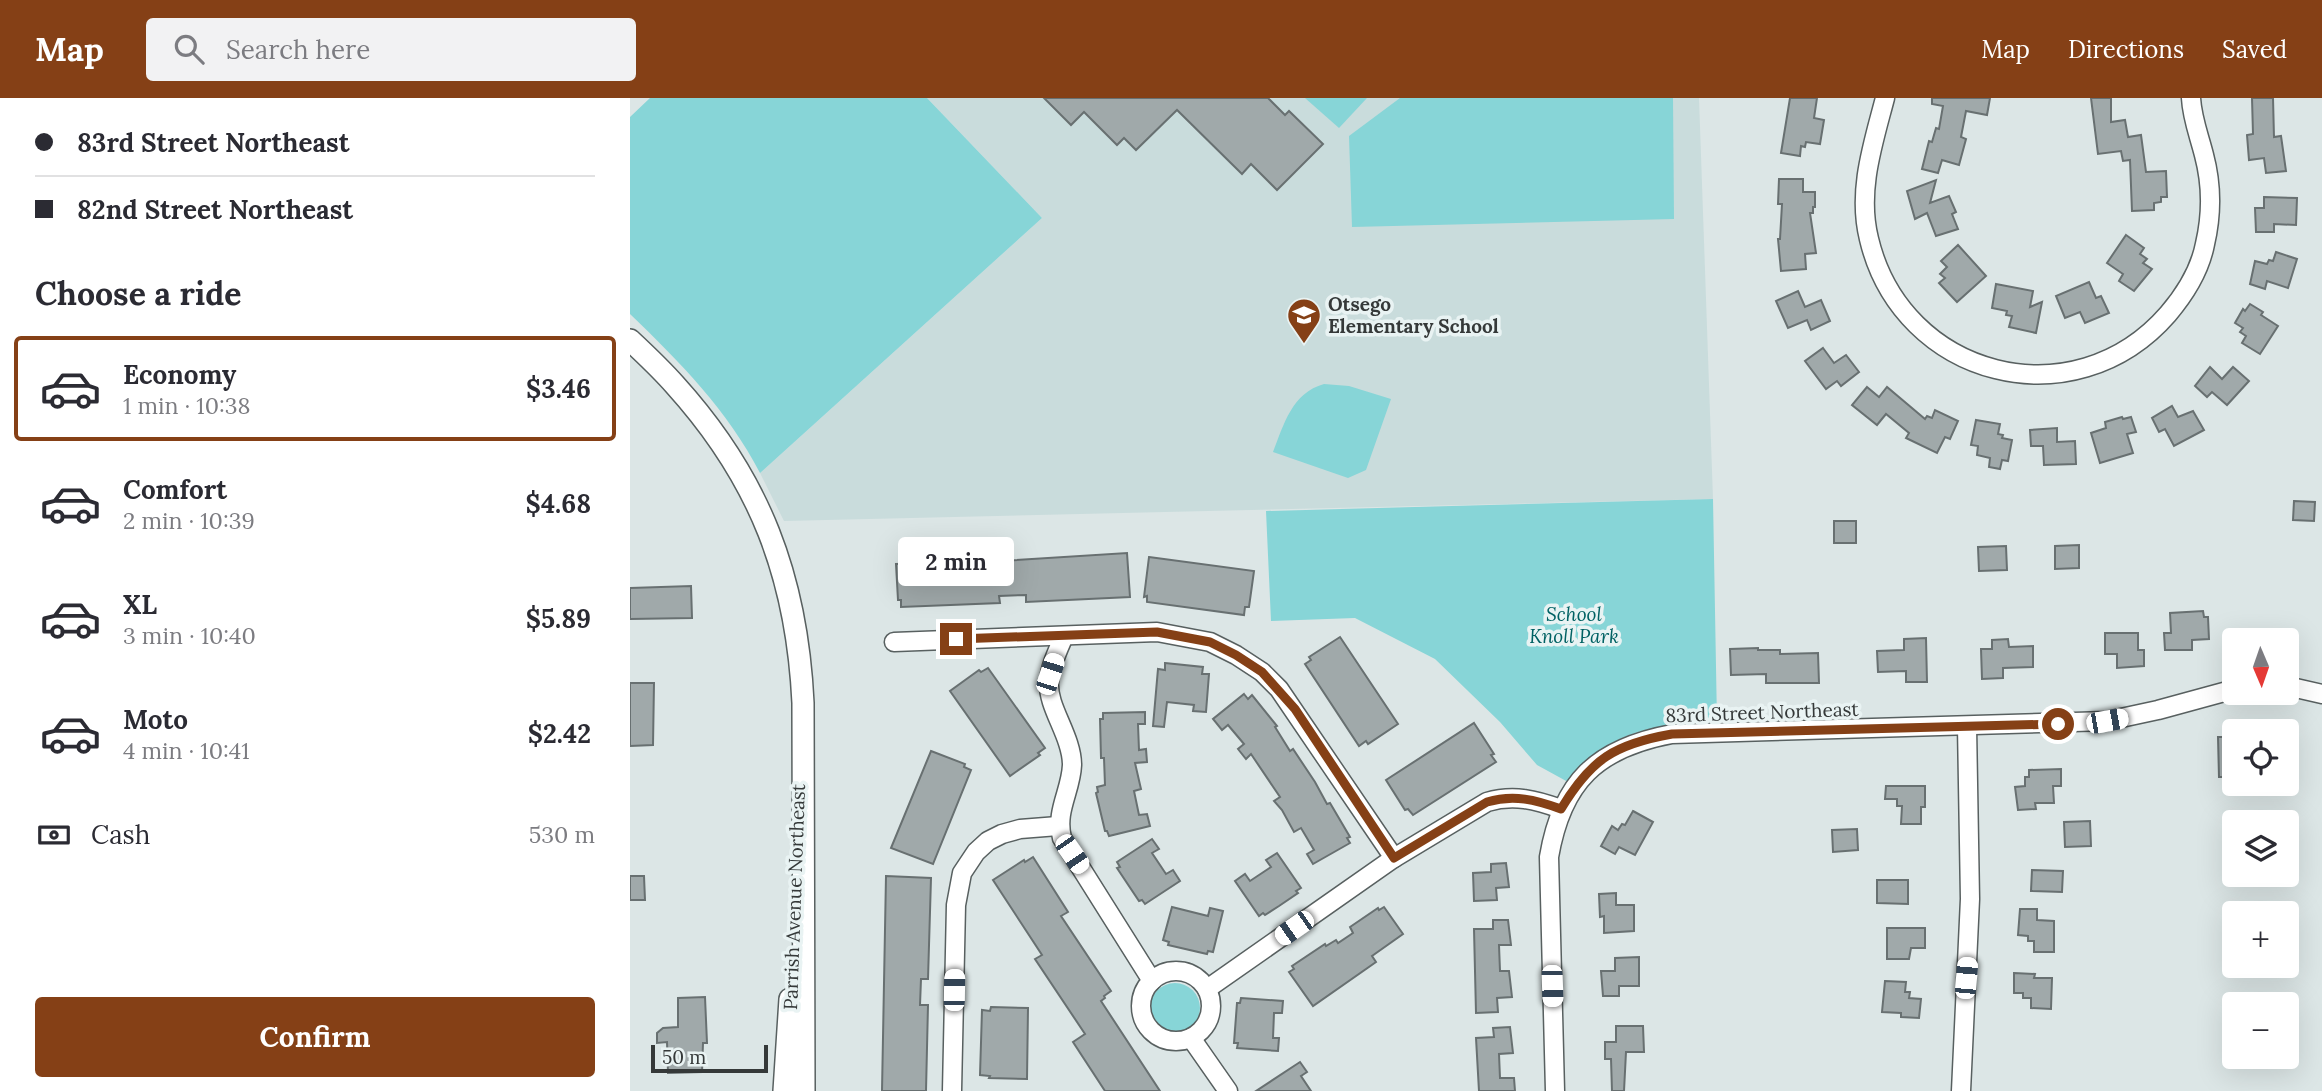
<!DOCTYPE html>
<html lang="en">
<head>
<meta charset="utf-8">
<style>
  body { margin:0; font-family:Lora,serif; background:#f2f2f3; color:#2b2b33; height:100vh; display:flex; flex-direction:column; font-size:26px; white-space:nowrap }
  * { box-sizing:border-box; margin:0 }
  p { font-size:23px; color:#7c7c81 }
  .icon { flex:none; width:38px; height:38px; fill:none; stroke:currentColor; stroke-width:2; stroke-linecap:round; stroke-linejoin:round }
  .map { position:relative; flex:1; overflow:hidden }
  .details { display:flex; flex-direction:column; background:#fff; width:630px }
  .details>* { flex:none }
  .hud { display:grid; align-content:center; height:154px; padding:0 35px; background:#fff }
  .needle { width:46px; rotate:178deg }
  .fabs { position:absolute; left:1592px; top:530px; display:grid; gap:14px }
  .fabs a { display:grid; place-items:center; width:77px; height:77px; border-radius:7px; background:#fff; box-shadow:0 7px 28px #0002; font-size:35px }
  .scale { position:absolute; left:21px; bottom:18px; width:117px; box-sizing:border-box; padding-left:7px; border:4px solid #353939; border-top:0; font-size:19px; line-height:24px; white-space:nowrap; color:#353939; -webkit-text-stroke:5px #e9f3f3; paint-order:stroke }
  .end { position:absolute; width:32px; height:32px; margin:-16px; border:9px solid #854016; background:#fff; box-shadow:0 0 0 4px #fff }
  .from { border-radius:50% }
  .bubble { position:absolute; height:49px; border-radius:7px; background:#fff; box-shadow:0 7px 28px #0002; font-size:23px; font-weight:800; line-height:49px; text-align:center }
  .car { position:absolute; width:21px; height:42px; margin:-21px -10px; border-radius:9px; box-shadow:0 0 5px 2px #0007; background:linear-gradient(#fff 24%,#345 0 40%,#fff 0 76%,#345 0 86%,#fff 0) }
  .hud b { display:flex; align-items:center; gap:24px; height:66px; font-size:26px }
  .hud b+b { border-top:2px solid #e1e1e2 }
  .hud i { width:18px; height:18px; background:#2b2b33 }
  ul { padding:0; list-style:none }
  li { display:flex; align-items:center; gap:21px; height:105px; margin:0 14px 10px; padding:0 21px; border:4px solid transparent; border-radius:7px }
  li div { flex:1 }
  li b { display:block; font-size:26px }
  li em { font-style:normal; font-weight:800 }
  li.selected { border-color:#854016 }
  li>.icon { width:63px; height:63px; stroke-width:1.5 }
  h2 { padding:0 35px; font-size:32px; line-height:84px }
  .pay { display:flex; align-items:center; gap:18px; height:77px; padding:0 35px; font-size:26px }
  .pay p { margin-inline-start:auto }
  .action { display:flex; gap:14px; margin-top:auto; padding:14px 35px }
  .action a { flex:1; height:80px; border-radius:7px; background:#854016; color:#fff; font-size:28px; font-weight:800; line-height:80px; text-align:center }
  header { display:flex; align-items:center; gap:42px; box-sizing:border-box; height:98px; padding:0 35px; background:#854016; color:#fff }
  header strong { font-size:33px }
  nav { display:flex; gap:38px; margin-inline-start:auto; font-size:24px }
  .search { width:490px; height:63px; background:#f2f2f3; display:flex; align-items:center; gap:18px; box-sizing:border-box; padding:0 24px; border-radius:7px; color:#7c7c81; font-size:26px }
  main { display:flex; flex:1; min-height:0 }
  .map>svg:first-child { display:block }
</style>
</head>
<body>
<header>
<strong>Map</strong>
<div class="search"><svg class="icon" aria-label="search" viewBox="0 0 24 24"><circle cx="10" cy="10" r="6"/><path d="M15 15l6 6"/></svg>Search here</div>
<nav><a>Map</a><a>Directions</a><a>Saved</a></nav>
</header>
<main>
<section class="details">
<div class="hud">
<b><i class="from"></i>83rd Street Northeast</b>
<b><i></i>82nd Street Northeast</b>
</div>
<h2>Choose a ride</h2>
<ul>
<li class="selected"><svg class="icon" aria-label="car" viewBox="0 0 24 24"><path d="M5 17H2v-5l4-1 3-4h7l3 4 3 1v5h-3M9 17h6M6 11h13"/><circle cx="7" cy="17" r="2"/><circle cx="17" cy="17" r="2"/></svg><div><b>Economy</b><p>1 min · 10:38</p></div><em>$3.46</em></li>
<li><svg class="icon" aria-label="car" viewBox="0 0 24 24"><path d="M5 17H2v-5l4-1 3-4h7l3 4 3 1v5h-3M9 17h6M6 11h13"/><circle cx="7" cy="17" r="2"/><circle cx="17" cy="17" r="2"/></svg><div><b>Comfort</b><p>2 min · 10:39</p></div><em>$4.68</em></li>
<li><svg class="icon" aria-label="car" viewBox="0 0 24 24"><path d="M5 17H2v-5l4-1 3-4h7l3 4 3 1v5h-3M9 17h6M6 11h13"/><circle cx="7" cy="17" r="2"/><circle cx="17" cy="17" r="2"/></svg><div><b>XL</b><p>3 min · 10:40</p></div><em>$5.89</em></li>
<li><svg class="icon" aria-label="car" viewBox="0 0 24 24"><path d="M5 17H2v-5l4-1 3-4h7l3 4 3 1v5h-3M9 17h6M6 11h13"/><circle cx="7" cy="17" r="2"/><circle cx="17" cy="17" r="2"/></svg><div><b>Moto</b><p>4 min · 10:41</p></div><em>$2.42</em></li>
</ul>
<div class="pay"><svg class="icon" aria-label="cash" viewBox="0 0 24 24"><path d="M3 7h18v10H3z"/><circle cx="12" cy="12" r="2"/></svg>Cash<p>530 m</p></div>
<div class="action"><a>Confirm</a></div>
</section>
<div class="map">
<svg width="1692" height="993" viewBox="0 0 1692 993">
  <rect width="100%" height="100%" fill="#dce6e6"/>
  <!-- built -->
  <path fill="#c9dcdc" d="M 297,0 L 1069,0 L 1083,401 L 154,423 L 130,375 L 412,120 Z"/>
  <!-- green -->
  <g fill="#87d5d7">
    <path d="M 20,0 L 297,0 L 412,120 L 130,375 C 98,313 50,264 0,216 L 0,19 Z"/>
    <path d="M 675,0 L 737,0 L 709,30 Z"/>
    <path d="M 770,0 L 1043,0 L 1044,121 L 722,129 L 719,38 Z"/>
    <path d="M 694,286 L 719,288 L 761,301 L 736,372 L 718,380 L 643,354 C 654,326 662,295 694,286 Z"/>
    <path d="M 1083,401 L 1087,624 C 1021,627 982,631 938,684 L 907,667 L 870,624 L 805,561 L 725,520 L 641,523 L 636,413 Z"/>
    <circle cx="545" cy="910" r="25"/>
  </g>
  <!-- building -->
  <g fill="#a0a9aa" stroke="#687071" stroke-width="2">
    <path d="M 414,0 L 638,0 L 655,17 L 659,13 L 693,46 L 647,92 L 621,66 L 612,76 L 547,12 L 506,52 L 494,40 L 487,47 L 454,14 L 441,27 Z"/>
    <path d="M 1160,0 L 1187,0 L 1184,20 L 1194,22 L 1190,46 L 1176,44 L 1175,49 L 1171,48 L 1170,58 L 1151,55 Z"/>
    <path d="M 1302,0 L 1360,0 L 1357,17 L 1336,13 L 1331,39 L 1336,41 L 1329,67 L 1312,62 L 1308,75 L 1292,71 L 1299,43 L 1302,44 L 1306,30 L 1309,31 L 1313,8 L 1302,6 Z"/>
    <path d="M 1461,0 L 1481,0 L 1481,24 L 1495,22 L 1498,39 L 1511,37 L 1516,74 L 1536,73 L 1537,99 L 1531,99 L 1531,104 L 1524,105 L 1524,112 L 1502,113 L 1500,62 L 1493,63 L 1491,53 L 1468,56 Z"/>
    <path d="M 1622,0 L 1643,0 L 1644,39 L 1651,38 L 1656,73 L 1636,75 L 1634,60 L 1619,62 L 1617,37 L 1623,36 Z"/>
    <path d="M 1149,81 L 1173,81 L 1173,94 L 1185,94 L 1185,109 L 1183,109 L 1183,115 L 1180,115 L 1186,155 L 1175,156 L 1176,171 L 1151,173 L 1148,141 L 1150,141 L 1152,106 L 1148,106 Z"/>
    <path d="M 1306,82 L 1300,105 L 1319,98 L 1326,114 L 1322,116 L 1328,131 L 1306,138 L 1297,115 L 1285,121 L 1277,93 Z"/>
    <path d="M 1634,99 L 1667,100 L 1666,127 L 1644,126 L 1644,134 L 1626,134 L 1625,110 L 1634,110 Z"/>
    <path d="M 1496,137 L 1514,150 L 1510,156 L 1517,161 L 1513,165 L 1522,171 L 1504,193 L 1489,183 L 1493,176 L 1477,165 Z"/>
    <path d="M 1328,147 L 1356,178 L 1327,204 L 1309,185 L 1315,180 L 1310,176 L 1317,169 L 1311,163 Z"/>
    <path d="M 1646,154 L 1667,161 L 1658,190 L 1637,183 L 1635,191 L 1620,186 L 1625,163 L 1637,166 L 1639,162 L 1643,163 Z"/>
    <path d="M 1459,184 L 1466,200 L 1471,198 L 1479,215 L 1455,225 L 1450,214 L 1435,220 L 1426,198 Z"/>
    <path d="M 1366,186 L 1403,193 L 1400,209 L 1412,204 L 1406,235 L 1379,229 L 1382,218 L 1376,217 L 1377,213 L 1362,210 Z"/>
    <path d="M 1168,193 L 1175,209 L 1191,202 L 1200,223 L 1181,232 L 1177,222 L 1158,230 L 1146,203 Z"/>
    <path d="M 1620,206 L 1633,214 L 1631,217 L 1648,228 L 1630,256 L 1612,245 L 1616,238 L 1610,234 L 1613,230 L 1605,225 L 1613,211 L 1615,213 Z"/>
    <path d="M 1193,250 L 1204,265 L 1216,257 L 1229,274 L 1211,288 L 1207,283 L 1196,291 L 1175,263 Z"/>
    <path d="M 1580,269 L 1592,281 L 1603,269 L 1619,283 L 1597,307 L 1582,294 L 1577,299 L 1565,288 Z"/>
    <path d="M 1237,289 L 1249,299 L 1257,289 L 1295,321 L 1297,318 L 1302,320 L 1305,312 L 1328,323 L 1320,341 L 1315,339 L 1307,355 L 1276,340 L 1279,335 L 1256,316 L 1247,327 L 1222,307 Z"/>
    <path d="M 1542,308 L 1548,319 L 1563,313 L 1574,332 L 1544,348 L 1535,331 L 1529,334 L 1522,320 Z"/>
    <path d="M 1492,319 L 1493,321 L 1501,319 L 1506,334 L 1497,336 L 1503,355 L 1470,365 L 1461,335 L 1476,330 L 1475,324 Z"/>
    <path d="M 1346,322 L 1370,326 L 1368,336 L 1373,337 L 1372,340 L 1382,342 L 1378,363 L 1372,362 L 1370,371 L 1359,369 L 1360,360 L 1347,357 L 1348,348 L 1341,347 Z"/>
    <path d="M 1427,330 L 1427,344 L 1445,343 L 1446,366 L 1414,367 L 1413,348 L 1401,348 L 1400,332 Z"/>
    <path d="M 1664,403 L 1685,404 L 1684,423 L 1663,422 Z"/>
    <rect x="1204" y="423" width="22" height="22"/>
    <path d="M 1449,447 L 1449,470 L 1425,471 L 1425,448 Z"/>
    <path d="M 1376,448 L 1377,472 L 1349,473 L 1348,449 Z"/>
    <path d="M 497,455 L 500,499 L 396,504 L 396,497 L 369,498 L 370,505 L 271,509 L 271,502 L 268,502 L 266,466 L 372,463 Z"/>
    <path d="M 519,459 L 624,473 L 619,509 L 615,509 L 614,517 L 517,504 L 517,498 L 514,499 Z"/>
    <path d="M 61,488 L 62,520 L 0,521 L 0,490 Z"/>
    <path d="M 1573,513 L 1574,519 L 1578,519 L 1579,541 L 1562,542 L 1562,552 L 1535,552 L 1534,535 L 1541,535 L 1540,515 Z"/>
    <path d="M 1475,535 L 1508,535 L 1508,552 L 1514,552 L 1514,568 L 1487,570 L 1487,556 L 1475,556 Z"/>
    <path d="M 710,539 L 768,626 L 738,646 L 736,643 L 729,648 L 675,566 L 681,562 L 679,559 Z"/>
    <path d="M 1296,540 L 1297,584 L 1276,584 L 1276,573 L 1248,574 L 1247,553 L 1274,552 L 1274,541 Z"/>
    <path d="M 1378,541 L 1379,549 L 1403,548 L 1403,569 L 1373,570 L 1373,580 L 1352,581 L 1351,551 L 1362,551 L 1362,542 Z"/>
    <path d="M 1128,550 L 1128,552 L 1150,552 L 1150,556 L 1188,555 L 1189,585 L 1136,585 L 1136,576 L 1101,577 L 1100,551 Z"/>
    <path d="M 535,565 L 573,569 L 572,576 L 579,576 L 576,614 L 563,613 L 564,607 L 537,604 L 534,629 L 523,628 L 528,571 L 535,572 Z"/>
    <path d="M 358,570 L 415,650 L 408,655 L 410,657 L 380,678 L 320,593 L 349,572 L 351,574 Z"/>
    <path d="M 0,585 L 24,585 L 23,647 L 0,648 Z"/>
    <path d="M 614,596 L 618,601 L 622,597 L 647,628 L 645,629 L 660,653 L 663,651 L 685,684 L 697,706 L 700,705 L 720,739 L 717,740 L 720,745 L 683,766 L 677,756 L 684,752 L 671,730 L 664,734 L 652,712 L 644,703 L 650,699 L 621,656 L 616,661 L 608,651 L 614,646 L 598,627 L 592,632 L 583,621 Z"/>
    <path d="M 515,614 L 515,626 L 508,626 L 509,652 L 516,651 L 517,664 L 505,665 L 511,691 L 504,693 L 509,717 L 517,716 L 520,728 L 479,738 L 477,733 L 475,733 L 466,695 L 468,694 L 467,689 L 475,687 L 474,660 L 471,660 L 470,621 L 473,621 L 473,615 Z"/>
    <path d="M 844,625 L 864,656 L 861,657 L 866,664 L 783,717 L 778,711 L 775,712 L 756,682 Z"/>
    <path d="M 1588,639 L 1605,639 L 1605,679 L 1589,679 Z"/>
    <path d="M 301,653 L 335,666 L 334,669 L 341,672 L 303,766 L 261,750 Z"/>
    <path d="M 1431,671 L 1431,688 L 1423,688 L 1424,705 L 1405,705 L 1406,711 L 1388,712 L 1385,689 L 1395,688 L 1395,679 L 1399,679 L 1399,672 Z"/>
    <path d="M 1256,688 L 1295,688 L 1295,709 L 1291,709 L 1291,726 L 1271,726 L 1272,708 L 1267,708 L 1267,701 L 1255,701 Z"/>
    <path d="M 1003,713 L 1023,724 L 1005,757 L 989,749 L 985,756 L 971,748 L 982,728 L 988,732 L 992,726 L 995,727 Z"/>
    <path d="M 1460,723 L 1461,748 L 1435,749 L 1434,724 Z"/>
    <path d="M 1227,731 L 1228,752 L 1203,754 L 1202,732 Z"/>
    <path d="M 522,741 L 529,751 L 522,755 L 536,776 L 543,772 L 550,783 L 515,806 L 512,802 L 509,803 L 487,770 L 490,769 L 487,764 Z"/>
    <path d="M 647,755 L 671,790 L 666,793 L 668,795 L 649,808 L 635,817 L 633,815 L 629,818 L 605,783 L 615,776 L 620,783 L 641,769 L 636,762 Z"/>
    <path d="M 403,759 L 438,814 L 431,818 L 481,893 L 474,898 L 475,900 L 471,903 L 530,993 L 475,993 L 443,944 L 455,936 L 405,861 L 412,857 L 363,782 L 394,762 L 395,764 Z"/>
    <path d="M 876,765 L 879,789 L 866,790 L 867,802 L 844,803 L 843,775 L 861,774 L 861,766 Z"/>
    <path d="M 1402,772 L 1433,773 L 1432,794 L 1401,793 Z"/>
    <path d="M 0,778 L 14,778 L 15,802 L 0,802 Z"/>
    <path d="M 256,778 L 301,780 L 298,881 L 291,881 L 290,907 L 298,907 L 296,993 L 252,993 Z"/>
    <path d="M 1247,782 L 1278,782 L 1278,806 L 1247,805 Z"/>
    <path d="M 986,795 L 986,807 L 1004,807 L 1004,833 L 974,835 L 974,818 L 970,819 L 969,796 Z"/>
    <path d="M 542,809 L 578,818 L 580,810 L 593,813 L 583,854 L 578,853 L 577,856 L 538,847 L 539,844 L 533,842 Z"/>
    <path d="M 754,809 L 773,836 L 742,858 L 746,864 L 683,908 L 659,874 L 664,871 L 662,868 L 695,846 L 696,848 L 706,842 L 708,845 L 723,835 L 720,829 L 748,810 L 749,812 Z"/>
    <path d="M 1390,811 L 1407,811 L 1407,822 L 1424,823 L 1424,854 L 1404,854 L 1404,843 L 1398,843 L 1398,838 L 1388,837 Z"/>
    <path d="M 863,822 L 878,822 L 881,847 L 869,847 L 870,873 L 879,873 L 882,899 L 867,900 L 868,914 L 846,915 L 844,831 L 863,831 Z"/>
    <path d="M 1257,830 L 1295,830 L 1295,850 L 1281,850 L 1279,861 L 1257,861 Z"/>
    <path d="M 1009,859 L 1009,888 L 989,888 L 989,898 L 973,898 L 971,873 L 985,873 L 985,860 Z"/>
    <path d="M 1384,875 L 1405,876 L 1404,880 L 1422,880 L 1421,911 L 1401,910 L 1401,900 L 1393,900 L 1393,895 L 1384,895 Z"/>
    <path d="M 1255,883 L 1276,884 L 1275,894 L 1280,894 L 1279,900 L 1291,901 L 1289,920 L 1271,919 L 1271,915 L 1252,914 Z"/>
    <path d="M 75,899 L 77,945 L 73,945 L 72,974 L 38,975 L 37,944 L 27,945 L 27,935 L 33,930 L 48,929 L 48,900 Z"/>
    <path d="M 611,900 L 653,903 L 652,915 L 644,915 L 643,940 L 649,940 L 648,953 L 607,950 L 608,945 L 604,945 L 607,905 L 610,905 Z"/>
    <path d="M 361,909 L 398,910 L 397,981 L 359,980 L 360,978 L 350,977 L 352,912 L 360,913 Z"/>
    <path d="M 986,928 L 1013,928 L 1014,954 L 996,954 L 994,993 L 982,993 L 981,961 L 975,961 L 975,944 L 986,944 Z"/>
    <path d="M 880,929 L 883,955 L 869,956 L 870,980 L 884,980 L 885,993 L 849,993 L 846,940 L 864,939 L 863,930 Z"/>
    <path d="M 670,964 L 677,974 L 671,978 L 681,993 L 626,993 Z"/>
  </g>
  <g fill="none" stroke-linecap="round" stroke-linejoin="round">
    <!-- minor casing -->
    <g stroke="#586060" stroke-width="21">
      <g id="minor">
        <path d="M 1255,0 C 1243,46 1227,93 1239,141 C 1272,280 1444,324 1538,216 C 1555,196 1570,172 1575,146 C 1582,116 1582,87 1574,57 C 1569,37 1562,20 1561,0"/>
        <path d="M 434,538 C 428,552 420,568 419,584 C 417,609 442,638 442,667 C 441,693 425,713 432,740 L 522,883"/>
        <path d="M 264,544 L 527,534 L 580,544 L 606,557 L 632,574 L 649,591 L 764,760"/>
        <path d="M 1657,588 L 1692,596"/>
        <circle cx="546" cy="908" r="35"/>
        <path d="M 577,891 L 764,760 L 857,704 C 884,696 906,702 931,711"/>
        <path d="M 561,940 L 598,993"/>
        <path d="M 322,993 L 326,807 L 332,775 L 346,754 L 358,743 L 372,736 L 390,731 L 428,728"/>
        <path d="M 925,993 L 919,759 C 932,683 967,650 1042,636 L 1477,623 L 1528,612 L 1605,591"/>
        <path d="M 1331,993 L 1340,801 L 1337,628"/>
      </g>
    </g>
    <!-- major casing -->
    <g stroke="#586060" stroke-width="24">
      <g id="major">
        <path d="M 0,242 C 15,256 31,271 45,287 C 130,381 167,479 173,605 L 174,993"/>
        <path d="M 154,993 L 160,901"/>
      </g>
    </g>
    <!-- minor -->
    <use href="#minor" stroke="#fff" stroke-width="18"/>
    <!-- major -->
    <use href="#major" stroke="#fff" stroke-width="21"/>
  </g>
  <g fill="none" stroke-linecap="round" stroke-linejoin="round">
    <!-- route -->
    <path stroke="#854016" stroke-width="9" d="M 326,541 L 527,534 L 580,544 L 606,557 L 632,574 L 665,611 L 764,760 L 857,704 C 884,696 906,702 931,711 C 961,661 985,646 1042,636 L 1428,626"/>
  </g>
  <!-- icons -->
  <defs>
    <g id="school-pin" transform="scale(1.75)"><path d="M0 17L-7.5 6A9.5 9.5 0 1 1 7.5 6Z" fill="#854016" stroke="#e9f3f3"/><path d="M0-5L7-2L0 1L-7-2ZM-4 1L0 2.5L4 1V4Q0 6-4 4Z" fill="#fff"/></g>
  </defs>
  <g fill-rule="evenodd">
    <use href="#school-pin" x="674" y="217"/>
  </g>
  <g text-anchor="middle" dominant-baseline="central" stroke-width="7" stroke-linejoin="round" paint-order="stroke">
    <!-- poi labels -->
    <g font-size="19" font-weight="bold" fill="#353939" stroke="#e9f3f3" text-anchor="start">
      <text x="698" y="206">Otsego<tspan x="698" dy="22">Elementary School</tspan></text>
    </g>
    <!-- park labels -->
    <g font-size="19" font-style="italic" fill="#006163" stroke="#e9f3f3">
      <text x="944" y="516">School<tspan x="944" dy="22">Knoll Park</tspan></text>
    </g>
    <!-- street labels -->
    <g font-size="19" fill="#353939" stroke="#e9f3f3">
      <text transform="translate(1132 614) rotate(-2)">83rd Street Northeast</text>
      <text transform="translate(164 799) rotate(-88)">Parrish Avenue Northeast</text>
    </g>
  </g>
</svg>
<div class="fabs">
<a><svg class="needle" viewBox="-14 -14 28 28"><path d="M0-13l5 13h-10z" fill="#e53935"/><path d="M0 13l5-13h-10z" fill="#7c7c81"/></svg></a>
<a><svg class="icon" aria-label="locate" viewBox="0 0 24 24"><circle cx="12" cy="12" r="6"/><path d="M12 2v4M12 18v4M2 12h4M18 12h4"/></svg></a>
<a><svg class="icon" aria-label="layers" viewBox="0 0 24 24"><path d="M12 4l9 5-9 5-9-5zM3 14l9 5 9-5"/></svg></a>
<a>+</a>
<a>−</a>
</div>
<div class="scale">50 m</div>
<i class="end from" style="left:1428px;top:626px"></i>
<i class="end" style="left:326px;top:541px"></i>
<div class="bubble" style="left:268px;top:439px;width:116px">2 min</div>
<i class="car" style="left:420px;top:576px;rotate:18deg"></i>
<i class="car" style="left:1477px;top:623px;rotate:80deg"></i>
<i class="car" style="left:442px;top:756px;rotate:146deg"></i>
<i class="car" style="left:664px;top:830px;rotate:235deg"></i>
<i class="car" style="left:1336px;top:880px;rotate:5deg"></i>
<i class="car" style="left:922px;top:888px;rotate:178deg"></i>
<i class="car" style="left:324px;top:892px;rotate:1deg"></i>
</div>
</main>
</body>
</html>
